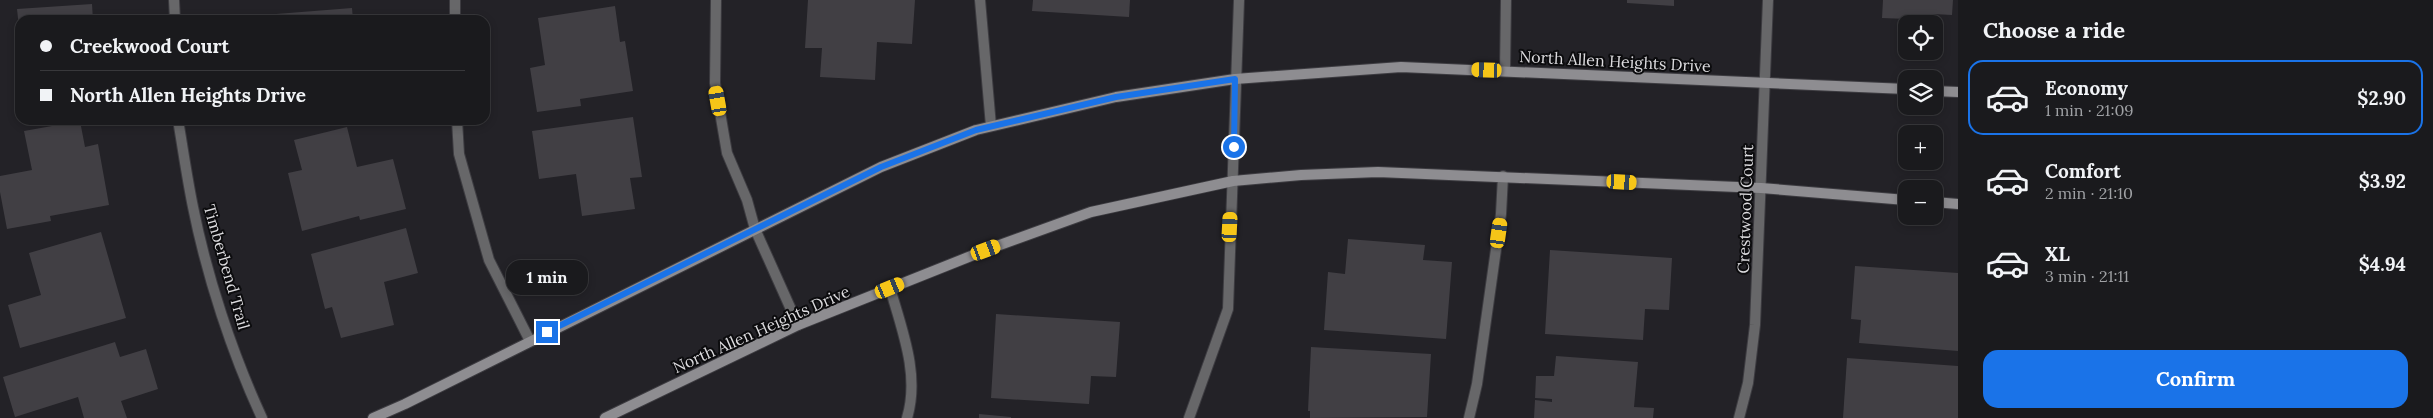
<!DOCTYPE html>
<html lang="en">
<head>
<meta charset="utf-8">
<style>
  body { margin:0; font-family:Lora,serif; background:#232326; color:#f1f3f6; height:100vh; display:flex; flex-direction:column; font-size:19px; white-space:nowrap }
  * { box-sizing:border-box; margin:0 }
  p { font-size:16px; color:#9fa1a4 }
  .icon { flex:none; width:28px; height:28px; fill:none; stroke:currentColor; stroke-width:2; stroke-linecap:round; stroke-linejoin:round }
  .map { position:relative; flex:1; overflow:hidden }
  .panel { display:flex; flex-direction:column; background:#1a1a1d; width:475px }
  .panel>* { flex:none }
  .top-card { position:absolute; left:15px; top:15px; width:475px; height:110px; border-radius:15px; box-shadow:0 2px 8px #0003,0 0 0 1px #38383b; display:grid; align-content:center; height:110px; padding:0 25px; background:#1a1a1d }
  .tools { position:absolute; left:1898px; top:15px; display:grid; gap:10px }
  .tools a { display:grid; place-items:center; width:45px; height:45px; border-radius:10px; background:#1a1a1d; box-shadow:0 2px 8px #0003,0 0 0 1px #38383b; font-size:25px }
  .end { position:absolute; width:22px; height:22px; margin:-11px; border:6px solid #1a73e8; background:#fff; box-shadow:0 0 0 2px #fff }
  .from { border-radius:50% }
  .bubble { position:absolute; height:35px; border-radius:15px; background:#1a1a1d; box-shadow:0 2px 8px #0003,0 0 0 1px #38383b; font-size:16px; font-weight:800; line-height:35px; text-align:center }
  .car { position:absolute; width:15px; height:30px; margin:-15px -8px; border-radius:6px; box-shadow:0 0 4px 1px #0007; background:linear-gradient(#f5c518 24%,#345 0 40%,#f5c518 0 76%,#345 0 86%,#f5c518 0) }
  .top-card b { display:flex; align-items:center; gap:18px; height:48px; font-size:19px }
  .top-card b+b { border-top:1px solid #38383b }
  .top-card i { width:12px; height:12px; background:#f1f3f6 }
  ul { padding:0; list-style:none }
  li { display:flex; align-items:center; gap:15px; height:75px; margin:0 10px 8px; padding:0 15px; border:2px solid transparent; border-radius:15px }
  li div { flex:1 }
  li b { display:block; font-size:19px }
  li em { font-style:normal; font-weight:800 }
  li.active { border-color:#1a73e8 }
  li>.icon { width:45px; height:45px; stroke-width:1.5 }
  h2 { padding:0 25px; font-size:22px; line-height:60px }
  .primary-button { display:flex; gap:10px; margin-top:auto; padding:10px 25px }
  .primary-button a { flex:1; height:58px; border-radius:15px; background:#1a73e8; color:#fff; font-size:20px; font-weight:800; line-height:58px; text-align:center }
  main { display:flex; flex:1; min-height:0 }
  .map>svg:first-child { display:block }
</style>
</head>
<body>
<main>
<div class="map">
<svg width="1958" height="418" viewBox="0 0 1958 418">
  <rect width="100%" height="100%" fill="#232227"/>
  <!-- building -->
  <g fill="#413f44">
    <path d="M 808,0 L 915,0 L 912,44 L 877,42 L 875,80 L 820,77 L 822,48 L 805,48 Z"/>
    <path d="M 1033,0 L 1130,0 L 1129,17 L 1032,11 Z"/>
    <path d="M 1627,0 L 1674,0 L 1674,6 L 1627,3 Z"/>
    <path d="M 1883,0 L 1953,0 L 1952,15 L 1933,14 L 1933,20 L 1882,18 Z"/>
    <path d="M 92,4 L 93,20 L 20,20 L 19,28 L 17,9 Z"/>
    <path d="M 615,6 L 620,42 L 625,41 L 633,91 L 580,99 L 581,106 L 537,112 L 530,68 L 545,65 L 538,18 Z"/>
    <path d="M 352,8 L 353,20 L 277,20 L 276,14 Z"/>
    <path d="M 633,117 L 642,177 L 630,178 L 635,209 L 582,216 L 576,174 L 539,179 L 532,131 Z"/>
    <path d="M 80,121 L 85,147 L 98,144 L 109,205 L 50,216 L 51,221 L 7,229 L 0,192 L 0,176 L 32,170 L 24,131 Z"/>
    <path d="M 347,127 L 357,167 L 393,159 L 406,209 L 360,220 L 359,216 L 302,231 L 288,173 L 302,170 L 294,140 Z"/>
    <path d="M 406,228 L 418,273 L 384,282 L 394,325 L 341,338 L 332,307 L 325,309 L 311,254 Z"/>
    <path d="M 101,232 L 126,318 L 20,348 L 8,305 L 41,295 L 29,253 Z"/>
    <path d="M 1348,239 L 1425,245 L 1423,260 L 1452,262 L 1446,339 L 1324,330 L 1328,272 L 1345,274 Z"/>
    <path d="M 1550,250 L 1672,258 L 1669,310 L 1645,309 L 1643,340 L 1545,334 Z"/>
    <path d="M 1855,266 L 1958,273 L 1958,351 L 1859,343 L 1861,320 L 1851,319 Z"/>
    <path d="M 996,314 L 1120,322 L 1116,377 L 1091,376 L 1089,404 L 991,398 Z"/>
    <path d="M 115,342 L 120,357 L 146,349 L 158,389 L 121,401 L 127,418 L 84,418 L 78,397 L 15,417 L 3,377 Z"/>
    <path d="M 1311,347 L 1431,354 L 1427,417 L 1310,418 L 1310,411 L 1308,411 Z"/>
    <path d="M 1556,356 L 1638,362 L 1634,407 L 1654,408 L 1653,418 L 1534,418 L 1535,400 L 1552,402 L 1552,399 L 1535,398 L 1536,376 L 1554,376 Z"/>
    <path d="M 1847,358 L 1958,366 L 1958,418 L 1843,418 Z"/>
    <path d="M 979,414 L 1011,417 L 1011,418 L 979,418 Z"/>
  </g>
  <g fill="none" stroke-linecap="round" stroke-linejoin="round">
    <!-- lane casing -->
    <g stroke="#3d3c41" stroke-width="12">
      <g id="lane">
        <path d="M 980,0 L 991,126"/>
        <path d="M 455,20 L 455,0"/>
        <path d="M 1505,71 L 1506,0"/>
        <path d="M 457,120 L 459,154 L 489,260 L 530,341"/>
        <path d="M 890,288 C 902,330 920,375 907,418"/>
        <path d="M 1469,418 L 1477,384 L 1501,214 L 1503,176"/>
      </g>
    </g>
    <!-- street casing -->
    <g stroke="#3d3c41" stroke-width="12">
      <g id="street">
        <path d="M 174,0 L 175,20"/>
        <path d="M 716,0 L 715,83 L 727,153 L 747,200 L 755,229 L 798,325"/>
        <path d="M 178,120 C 183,149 187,178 193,207 C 207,277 232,353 262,418"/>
        <path d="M 1189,418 L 1228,309 L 1239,0"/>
        <path d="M 1739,418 L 1748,383 L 1755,325 L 1768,0"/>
      </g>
    </g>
    <!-- secondary casing -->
    <g stroke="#3d3c41" stroke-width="12">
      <g id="secondary">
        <path d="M 1934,91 L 1958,92"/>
        <path d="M 1934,202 L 1958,204"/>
        <path d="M 373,418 L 405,404 L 881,167 L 976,130 L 1116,97 L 1235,79 L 1401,67 L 1906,89"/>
        <path d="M 605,418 L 798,325 L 986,250 L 1091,212 L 1233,181 L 1301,175 L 1378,172 L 1761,188 L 1906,200"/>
      </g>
    </g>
    <!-- lane -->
    <use href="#lane" stroke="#676769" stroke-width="10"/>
    <!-- street -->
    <use href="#street" stroke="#676769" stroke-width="10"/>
    <!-- secondary -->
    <use href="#secondary" stroke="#8e8d91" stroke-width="10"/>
  </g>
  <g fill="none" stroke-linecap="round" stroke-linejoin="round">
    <!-- route -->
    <path stroke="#1a73e8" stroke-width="6" d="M 547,332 L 881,167 L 976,130 L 1116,97 L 1235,79 L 1234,147"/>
  </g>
  <g text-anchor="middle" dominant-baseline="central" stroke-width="4" stroke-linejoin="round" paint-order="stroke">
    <!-- street labels -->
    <g font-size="16" fill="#dddcdf" stroke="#0c0c0e">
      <text transform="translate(1615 61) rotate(3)">North Allen Heights Drive</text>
      <text transform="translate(1745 209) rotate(-88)">Crestwood Court</text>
      <text transform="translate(227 267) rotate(74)">Timberbend Trail</text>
      <text transform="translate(761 329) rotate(-24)">North Allen Heights Drive</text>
    </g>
  </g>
</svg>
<div class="tools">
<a><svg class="icon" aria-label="locate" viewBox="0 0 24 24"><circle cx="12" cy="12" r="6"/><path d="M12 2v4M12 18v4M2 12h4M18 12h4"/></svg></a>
<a><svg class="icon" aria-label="layers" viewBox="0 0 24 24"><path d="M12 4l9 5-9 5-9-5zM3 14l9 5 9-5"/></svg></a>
<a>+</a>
<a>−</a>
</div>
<i class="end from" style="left:1234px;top:147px"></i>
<i class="end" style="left:547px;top:332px"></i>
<div class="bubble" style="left:506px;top:260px;width:82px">1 min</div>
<i class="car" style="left:1487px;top:70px;rotate:272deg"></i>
<i class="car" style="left:718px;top:101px;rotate:350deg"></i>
<i class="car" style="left:1622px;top:182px;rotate:93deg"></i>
<i class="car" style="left:1230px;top:227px;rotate:3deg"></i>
<i class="car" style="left:1499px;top:233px;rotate:8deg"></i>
<i class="car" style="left:986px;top:250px;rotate:70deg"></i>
<i class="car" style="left:890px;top:288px;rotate:68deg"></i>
<div class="top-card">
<b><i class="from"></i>Creekwood Court</b>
<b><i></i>North Allen Heights Drive</b>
</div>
</div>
<section class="panel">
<h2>Choose a ride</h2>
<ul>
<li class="active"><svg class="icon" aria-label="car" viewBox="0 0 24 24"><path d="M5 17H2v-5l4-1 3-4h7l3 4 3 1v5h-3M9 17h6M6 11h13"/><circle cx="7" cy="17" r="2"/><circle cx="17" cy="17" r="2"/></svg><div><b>Economy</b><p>1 min · 21:09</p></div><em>$2.90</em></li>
<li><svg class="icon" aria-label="car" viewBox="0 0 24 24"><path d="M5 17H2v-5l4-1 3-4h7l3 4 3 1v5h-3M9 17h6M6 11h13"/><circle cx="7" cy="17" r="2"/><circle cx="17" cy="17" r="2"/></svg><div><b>Comfort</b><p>2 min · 21:10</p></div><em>$3.92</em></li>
<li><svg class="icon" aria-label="car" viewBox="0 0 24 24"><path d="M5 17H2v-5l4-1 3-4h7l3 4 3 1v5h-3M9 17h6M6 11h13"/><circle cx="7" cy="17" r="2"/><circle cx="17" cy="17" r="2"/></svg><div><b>XL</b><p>3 min · 21:11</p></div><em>$4.94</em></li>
</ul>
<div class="primary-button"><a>Confirm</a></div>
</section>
</main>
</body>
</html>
